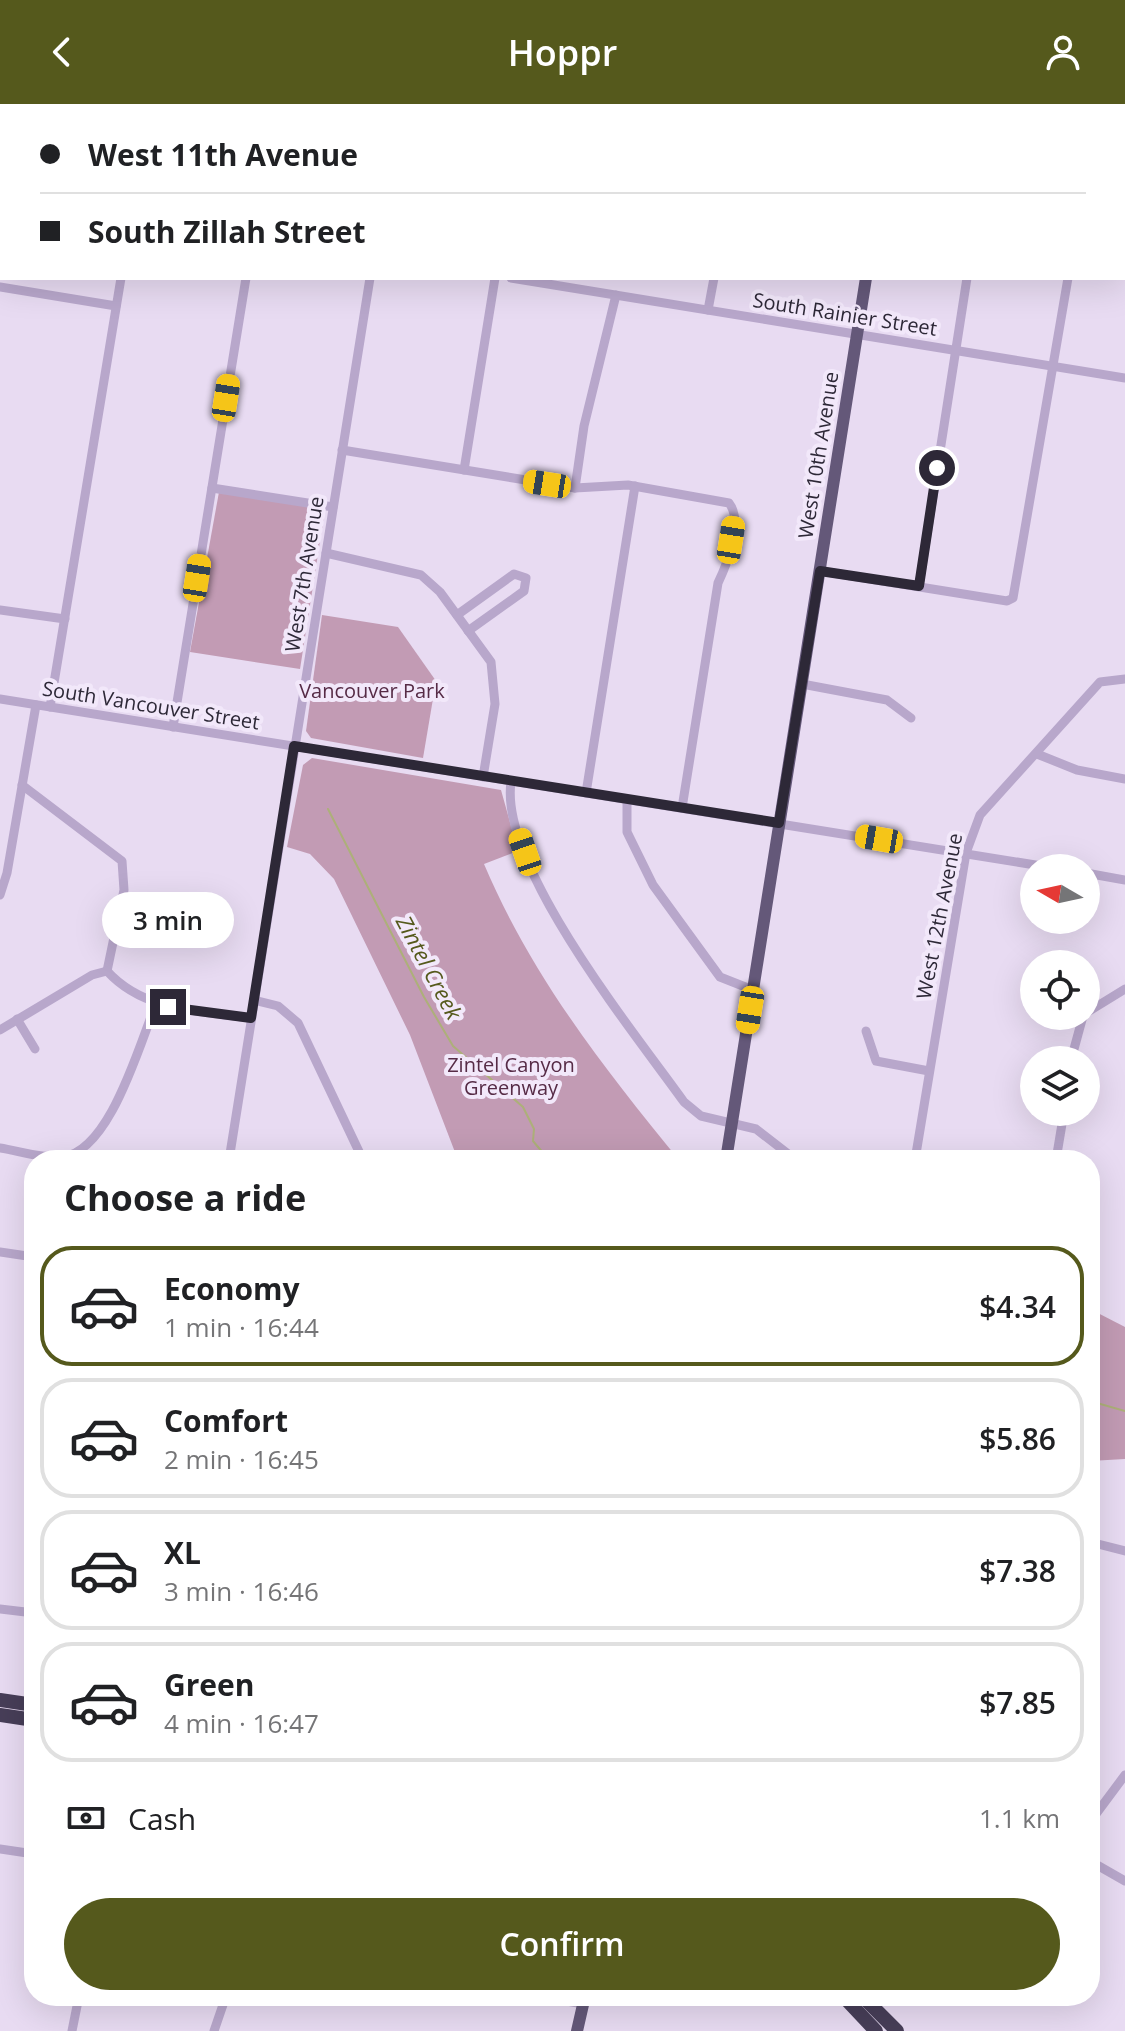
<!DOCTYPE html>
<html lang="en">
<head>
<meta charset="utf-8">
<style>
  body { margin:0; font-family:"Open Sans",sans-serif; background:#f2f2f2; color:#202124; height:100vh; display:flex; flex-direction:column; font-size:30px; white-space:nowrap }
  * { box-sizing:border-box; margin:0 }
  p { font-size:26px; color:#757577 }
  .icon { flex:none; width:44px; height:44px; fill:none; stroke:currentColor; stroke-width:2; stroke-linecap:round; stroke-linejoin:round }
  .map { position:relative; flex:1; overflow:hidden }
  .panel { position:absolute; left:24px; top:1046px; width:1076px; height:856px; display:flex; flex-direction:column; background:#fff; border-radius:32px; box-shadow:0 8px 32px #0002 }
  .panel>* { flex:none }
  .hud { position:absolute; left:0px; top:0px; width:1126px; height:176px; box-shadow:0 8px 32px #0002; display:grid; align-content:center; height:176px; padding:0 40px; background:#fff }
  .needle { width:52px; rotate:279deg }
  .controls { position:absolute; left:1020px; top:750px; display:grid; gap:16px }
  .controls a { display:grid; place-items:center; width:80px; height:80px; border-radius:50%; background:#fff; box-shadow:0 8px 32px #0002; font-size:40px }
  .end { position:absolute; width:36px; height:36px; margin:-18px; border:10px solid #2d2837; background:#fff; box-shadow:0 0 0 4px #fff }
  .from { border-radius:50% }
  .bubble { position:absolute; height:56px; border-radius:28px; background:#fff; box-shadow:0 8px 32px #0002; font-size:26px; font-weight:600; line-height:56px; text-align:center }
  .car { position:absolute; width:24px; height:48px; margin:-24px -12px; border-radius:10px; box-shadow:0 0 6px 2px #0007; background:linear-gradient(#f5c518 24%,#345 0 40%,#f5c518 0 76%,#345 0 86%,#f5c518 0) }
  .hud b { display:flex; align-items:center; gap:28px; height:76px; font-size:30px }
  .hud b+b { border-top:2px solid #e0e0e0 }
  .hud i { width:20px; height:20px; background:#202124 }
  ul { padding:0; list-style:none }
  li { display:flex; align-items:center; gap:24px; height:120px; margin:0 16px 12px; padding:0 24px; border:4px solid #e0e0e0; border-radius:32px }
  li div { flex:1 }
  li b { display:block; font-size:30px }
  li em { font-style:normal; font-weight:600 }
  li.on { border-color:#55591c }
  li>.icon { width:72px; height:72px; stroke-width:1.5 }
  h2 { padding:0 40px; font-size:36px; line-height:96px }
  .pay { display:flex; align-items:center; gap:20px; height:88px; padding:0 40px; font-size:30px }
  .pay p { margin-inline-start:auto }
  .button { display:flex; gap:16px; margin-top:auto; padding:16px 40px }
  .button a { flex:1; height:92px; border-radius:48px; background:#55591c; color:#fff; font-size:32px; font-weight:600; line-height:92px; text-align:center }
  header { display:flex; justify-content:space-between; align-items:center; height:104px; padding:0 40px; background:#55591c; color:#fff; font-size:36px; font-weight:600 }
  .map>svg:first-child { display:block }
</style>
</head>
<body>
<header><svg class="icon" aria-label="back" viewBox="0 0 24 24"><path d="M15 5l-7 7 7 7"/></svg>Hoppr<svg class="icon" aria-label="person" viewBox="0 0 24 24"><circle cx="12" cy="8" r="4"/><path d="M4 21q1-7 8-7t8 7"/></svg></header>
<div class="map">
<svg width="1125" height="1927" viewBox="0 0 1125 1927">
  <rect width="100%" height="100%" fill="#e8dbf2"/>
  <!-- green -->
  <g fill="#c29bb4">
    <path d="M 219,388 L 325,405 L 300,565 L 190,548 Z"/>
    <path d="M 322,511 L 398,523 L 436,577 L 423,654 L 311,634 L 306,627 Z"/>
    <path d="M 312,654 L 501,686 L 518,747 L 484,760 C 531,871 603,963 679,1056 L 458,1056 L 410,931 L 334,775 L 310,750 L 287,743 L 303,661 Z"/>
    <path d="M 1090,1205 L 1125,1223 L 1125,1355 L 1090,1357 Z"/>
  </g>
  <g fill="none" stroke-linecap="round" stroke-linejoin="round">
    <!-- stream -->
    <g stroke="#adb079" stroke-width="2">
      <path d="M 328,705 L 424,893 L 453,942 L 523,1003 L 534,1025 L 533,1037 L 549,1056"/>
      <path d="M 1090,1297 L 1125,1307"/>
    </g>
    <!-- minor -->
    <g stroke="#b8a7cb" stroke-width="9">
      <path d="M 67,2 L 68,0"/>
      <path d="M 149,2 L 149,0"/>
      <path d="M 274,2 L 274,0"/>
      <path d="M 398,2 L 398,0"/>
      <path d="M 482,2 L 483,0"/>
      <path d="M 661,2 L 663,0"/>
      <path d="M 741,2 L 741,0"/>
      <path d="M 0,91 L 2,91"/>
      <path d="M 511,174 L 1125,274"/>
      <path d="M 0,183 L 116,202"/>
      <path d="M 708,206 L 714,174"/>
      <path d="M 342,346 L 575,384 L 628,381 L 729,399 C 744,418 727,460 718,479 L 682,704"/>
      <path d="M 464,366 L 495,174"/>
      <path d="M 212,384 L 333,403"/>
      <path d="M 575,384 L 584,322 L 616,191"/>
      <path d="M 326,449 L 421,471 L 440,488 L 491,558 L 495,600 L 483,673"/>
      <path d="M 820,467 L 1007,497 L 1013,494 L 1068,174"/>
      <path d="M 919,482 L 967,174"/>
      <path d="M 0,506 L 65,515"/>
      <path d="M 457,511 L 514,470 L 526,474 L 524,487 L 468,527"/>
      <path d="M 802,580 L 887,596 L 911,614"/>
      <path d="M 0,595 L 1054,764"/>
      <path d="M 50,603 L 121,174"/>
      <path d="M 173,623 L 246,174"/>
      <path d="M 1037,650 L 1077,666 L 1125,675"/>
      <path d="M 511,678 C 499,762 634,928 684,998 L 701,1012 L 756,1025 L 796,1056"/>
      <path d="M 22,681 L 122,757 L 124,786 L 107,867"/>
      <path d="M 586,689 L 635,382"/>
      <path d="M 627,696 L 627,728 L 653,781 L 720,873 L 753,886"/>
      <path d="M 1086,769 L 1125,776"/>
      <path d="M 0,791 L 7,769 L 36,601"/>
      <path d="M 254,896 L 278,902 L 298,919 L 363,1056"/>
      <path d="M 1086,909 L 1125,885"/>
      <path d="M 17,915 L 35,945"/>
      <path d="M 0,926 L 92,871 L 107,867 C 144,908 201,907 251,914"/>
      <path d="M 866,927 L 876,957 L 929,967"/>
      <path d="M 1071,956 L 1083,912"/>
      <path d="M 0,1044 C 19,1047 42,1055 62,1053 C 110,1048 139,941 156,900"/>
      <path d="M 229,1056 L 370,174"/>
      <path d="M 915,1056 L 966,749 L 980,711 L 1100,578 L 1125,575"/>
      <path d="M 1056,1056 L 1064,1008"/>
      <path d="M 0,1148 L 34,1153"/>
      <path d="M 1090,1438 L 1125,1447"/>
      <path d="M 0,1505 L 34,1509"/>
      <path d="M 1090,1718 L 1125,1671"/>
      <path d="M 0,1745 L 34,1750"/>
      <path d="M 1090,1757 L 1125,1777"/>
      <path d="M 540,1892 L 583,1900"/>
      <path d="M 72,1927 L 79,1892"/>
      <path d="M 214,1927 L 226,1892"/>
    </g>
    <!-- major -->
    <g stroke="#645879" stroke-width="12">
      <path d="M 894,2 L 894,0"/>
      <path d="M 726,1056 L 866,174"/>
      <path d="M 577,1927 L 585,1892"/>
    </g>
    <!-- highway -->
    <g stroke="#473e58" stroke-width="14">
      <path d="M 0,1596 L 34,1601"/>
      <path d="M 0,1611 L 34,1616"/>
      <path d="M 843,1892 L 876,1927"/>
      <path d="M 862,1892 L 897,1927"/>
    </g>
  </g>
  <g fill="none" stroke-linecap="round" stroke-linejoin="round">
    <!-- route -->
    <path stroke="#2d2837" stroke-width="10" d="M 168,903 L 251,914 L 294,642 L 779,719 L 820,467 L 919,482 L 937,364"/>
  </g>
  <g text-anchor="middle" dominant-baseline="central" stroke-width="8" stroke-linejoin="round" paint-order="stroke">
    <!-- street labels -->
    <g font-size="20" fill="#2d2837" stroke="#f2e8fa">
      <text transform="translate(845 210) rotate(9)">South Rainier Street</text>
      <text transform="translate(818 351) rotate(-81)">West 10th Avenue</text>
      <text transform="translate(304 470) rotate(-81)">West 7th Avenue</text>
      <text transform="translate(151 601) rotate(9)">South Vancouver Street</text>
      <text transform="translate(939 812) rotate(-79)">West 12th Avenue</text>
    </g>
    <!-- park labels -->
    <g font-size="20" fill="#562b46" stroke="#f2e8fa">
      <text x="372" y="586">Vancouver Park</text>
      <text x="511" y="960">Zintel Canyon<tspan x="511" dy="23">Greenway</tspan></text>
    </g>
    <!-- water labels -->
    <g font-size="22" font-style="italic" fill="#55591c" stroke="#f2e8fa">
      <text transform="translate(430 863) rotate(62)">Zintel Creek</text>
    </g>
  </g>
</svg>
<div class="controls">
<a><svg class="needle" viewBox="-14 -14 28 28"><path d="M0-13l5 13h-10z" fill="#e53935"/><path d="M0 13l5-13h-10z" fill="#757577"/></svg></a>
<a><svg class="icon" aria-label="locate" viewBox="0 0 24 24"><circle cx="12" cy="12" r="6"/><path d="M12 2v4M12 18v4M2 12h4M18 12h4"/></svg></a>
<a><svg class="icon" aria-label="layers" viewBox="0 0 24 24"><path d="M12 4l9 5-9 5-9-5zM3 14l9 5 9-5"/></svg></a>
</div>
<i class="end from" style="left:937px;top:364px"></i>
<i class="end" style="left:168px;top:903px"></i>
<div class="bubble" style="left:102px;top:788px;width:132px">3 min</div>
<i class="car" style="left:226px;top:294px;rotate:9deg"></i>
<i class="car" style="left:547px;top:380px;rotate:279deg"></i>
<i class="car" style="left:731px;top:436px;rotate:9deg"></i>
<i class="car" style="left:197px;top:474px;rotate:9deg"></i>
<i class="car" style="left:879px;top:735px;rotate:280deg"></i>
<i class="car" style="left:525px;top:748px;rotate:341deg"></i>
<i class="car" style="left:750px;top:906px;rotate:189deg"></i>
<div class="hud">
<b><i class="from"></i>West 11th Avenue</b>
<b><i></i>South Zillah Street</b>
</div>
<section class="panel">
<h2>Choose a ride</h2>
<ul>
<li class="on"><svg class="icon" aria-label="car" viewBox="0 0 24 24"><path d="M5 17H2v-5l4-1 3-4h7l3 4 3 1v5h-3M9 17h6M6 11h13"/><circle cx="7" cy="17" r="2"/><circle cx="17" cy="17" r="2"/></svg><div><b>Economy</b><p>1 min · 16:44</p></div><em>$4.34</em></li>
<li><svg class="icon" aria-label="car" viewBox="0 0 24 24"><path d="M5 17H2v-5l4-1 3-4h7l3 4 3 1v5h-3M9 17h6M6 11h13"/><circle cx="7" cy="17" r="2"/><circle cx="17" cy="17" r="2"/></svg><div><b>Comfort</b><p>2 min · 16:45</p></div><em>$5.86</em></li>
<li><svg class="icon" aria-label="car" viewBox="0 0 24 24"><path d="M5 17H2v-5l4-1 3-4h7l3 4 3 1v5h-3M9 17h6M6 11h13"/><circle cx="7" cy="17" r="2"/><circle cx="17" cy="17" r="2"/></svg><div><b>XL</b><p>3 min · 16:46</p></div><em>$7.38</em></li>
<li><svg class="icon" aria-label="car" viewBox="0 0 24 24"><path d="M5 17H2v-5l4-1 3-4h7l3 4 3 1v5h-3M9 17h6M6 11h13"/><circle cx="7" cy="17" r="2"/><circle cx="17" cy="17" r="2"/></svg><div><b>Green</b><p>4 min · 16:47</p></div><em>$7.85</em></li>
</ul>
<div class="pay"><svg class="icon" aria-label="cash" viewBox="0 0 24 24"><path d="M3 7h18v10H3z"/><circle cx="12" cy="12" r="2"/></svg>Cash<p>1.1 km</p></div>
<div class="button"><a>Confirm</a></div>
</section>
</div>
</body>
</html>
